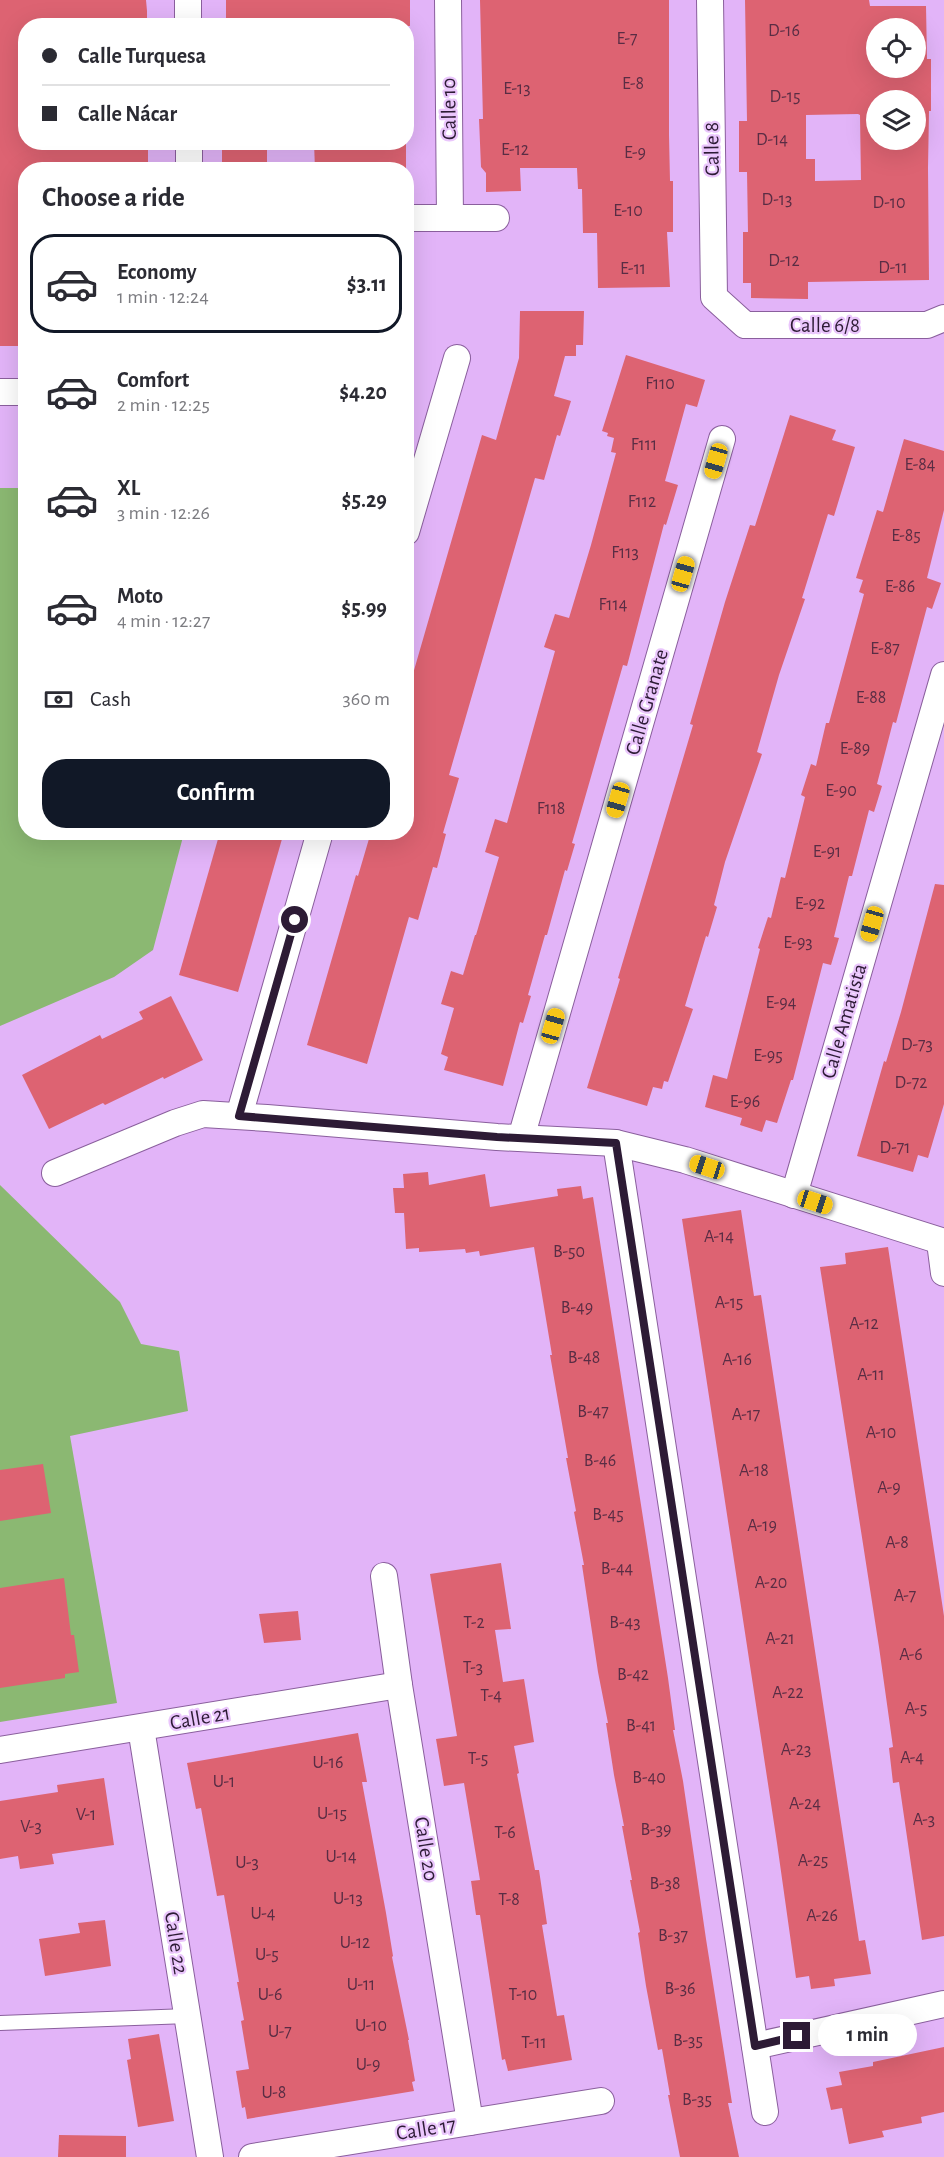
<!DOCTYPE html>
<html lang="en">
<head>
<meta charset="utf-8">
<style>
  body { margin:0; font-family:"Alegreya Sans",sans-serif; background:#f7f7f7; color:#2b2b33; height:100vh; display:flex; flex-direction:column; font-size:22px; white-space:nowrap }
  * { box-sizing:border-box; margin:0 }
  p { font-size:20px; color:#7c7c81 }
  .icon { flex:none; width:33px; height:33px; fill:none; stroke:currentColor; stroke-width:2; stroke-linecap:round; stroke-linejoin:round }
  .map { position:relative; flex:1; overflow:hidden }
  .details { position:absolute; left:18px; top:162px; width:396px; height:678px; display:flex; flex-direction:column; background:#fff; border-radius:24px; box-shadow:0 6px 24px #0002 }
  .details>* { flex:none }
  .banner { position:absolute; left:18px; top:18px; width:396px; height:132px; border-radius:24px; box-shadow:0 6px 24px #0002; display:grid; align-content:center; height:132px; padding:0 24px; background:#fff }
  .controls { position:absolute; left:866px; top:18px; display:grid; gap:12px }
  .controls a { display:grid; place-items:center; width:60px; height:60px; border-radius:50%; background:#fff; box-shadow:0 6px 24px #0002; font-size:30px }
  .end { position:absolute; width:27px; height:27px; margin:-14px; border:8px solid #2d1b35; background:#fff; box-shadow:0 0 0 3px #fff }
  .from { border-radius:50% }
  .bubble { position:absolute; height:42px; border-radius:21px; background:#fff; box-shadow:0 6px 24px #0002; font-size:20px; font-weight:700; line-height:42px; text-align:center }
  .car { position:absolute; width:18px; height:36px; margin:-18px -9px; border-radius:8px; box-shadow:0 0 4px 2px #0007; background:linear-gradient(#f5c518 24%,#345 0 40%,#f5c518 0 76%,#345 0 86%,#f5c518 0) }
  .banner b { display:flex; align-items:center; gap:21px; height:57px; font-size:22px }
  .banner b+b { border-top:2px solid #e1e1e2 }
  .banner i { width:15px; height:15px; background:#2b2b33 }
  ul { padding:0; list-style:none }
  li { display:flex; align-items:center; gap:18px; height:99px; margin:0 12px 9px; padding:0 12px; border:3px solid transparent; border-radius:24px }
  li div { flex:1 }
  li b { display:block; font-size:22px }
  li em { font-style:normal; font-weight:700 }
  li.current { border-color:#111827 }
  li>.icon { width:54px; height:54px; stroke-width:1.5 }
  h2 { padding:0 24px; font-size:27px; line-height:72px }
  .pay { display:flex; align-items:center; gap:15px; height:66px; padding:0 24px; font-size:22px }
  .pay p { margin-inline-start:auto }
  .button { display:flex; gap:12px; margin-top:auto; padding:12px 24px }
  .button a { flex:1; height:69px; border-radius:24px; background:#111827; color:#fff; font-size:24px; font-weight:700; line-height:69px; text-align:center }
  .map>svg:first-child { display:block }
</style>
</head>
<body>
<div class="map">
<svg width="944" height="2157" viewBox="0 0 944 2157">
  <rect width="100%" height="100%" fill="#e2b4f8"/>
  <!-- green -->
  <g fill="#8bb872">
    <path d="M 0,488 L 25,488 L 26,832 L 184,833 L 153,950 L 114,977 L 0,1026 Z"/>
    <path d="M 0,1185 L 120,1302 L 141,1344 L 179,1351 L 188,1411 L 70,1436 L 117,1703 L 0,1722 Z"/>
  </g>
  <!-- building -->
  <g fill="#dd6372" fill-rule="evenodd">
    <path d="M 0,0 L 146,0 L 147,11 L 147,26 L 26,26 L 26,142 L 148,142 L 148,170 L 26,170 L 26,346 L 0,346 Z"/>
    <rect x="226" y="0" width="184" height="26"/>
    <path d="M 480,0 L 669,0 L 669,135 L 670,181 L 673,181 L 673,232 L 667,232 L 670,287 L 598,288 L 597,233 L 583,233 L 582,189 L 578,189 L 577,168 L 520,168 L 521,191 L 486,192 L 486,173 L 481,167 L 479,119 L 483,119 Z"/>
    <path d="M 745,0 L 869,0 L 870,6 L 926,6 L 927,59 L 931,59 L 931,111 L 929,111 L 928,168 L 929,280 L 808,282 L 808,299 L 751,298 L 751,283 L 743,283 L 743,232 L 748,232 L 747,172 L 739,172 L 739,121 L 747,121 ZM 876,28 L 915,28 L 915,68 L 876,68 ZM 876,100 L 915,100 L 915,140 L 876,140 ZM 858,114 L 860,115 L 861,180 L 815,181 L 815,159 L 806,159 L 806,115 Z"/>
    <rect x="222" y="142" width="45" height="28"/>
    <path d="M 314,142 L 406,142 L 406,170 L 315,170 Z"/>
    <path d="M 520,311 L 584,311 L 583,345 L 576,345 L 576,356 L 565,356 L 554,396 L 571,401 L 560,436 L 557,435 L 544,480 L 535,478 L 449,775 L 459,778 L 443,833 L 446,834 L 437,868 L 433,867 L 418,920 L 409,917 L 367,1064 L 307,1045 L 356,875 L 358,876 L 371,832 L 406,832 L 406,698 L 482,435 L 496,440 L 519,358 Z"/>
    <path d="M 626,355 L 705,380 L 697,407 L 686,404 L 665,481 L 678,485 L 666,525 L 664,524 L 627,666 L 623,665 L 572,843 L 575,844 L 567,871 L 565,870 L 547,935 L 545,935 L 528,995 L 531,996 L 523,1023 L 520,1022 L 503,1086 L 444,1070 L 448,1057 L 441,1054 L 454,1008 L 441,1004 L 451,971 L 463,975 L 475,935 L 476,935 L 499,857 L 485,852 L 495,819 L 507,823 L 555,651 L 544,647 L 555,614 L 569,618 L 591,545 L 616,453 L 611,452 L 614,438 L 607,436 L 608,433 L 602,431 Z"/>
    <path d="M 790,415 L 836,430 L 832,440 L 855,447 L 834,516 L 828,514 L 802,598 L 805,599 L 779,675 L 757,752 L 762,754 L 725,862 L 714,905 L 717,907 L 708,937 L 706,936 L 685,1006 L 693,1009 L 668,1082 L 664,1081 L 662,1089 L 653,1087 L 647,1106 L 587,1088 L 620,979 L 618,978 L 693,725 L 690,724 L 725,602 L 750,525 L 755,526 Z"/>
    <path d="M 904,439 L 944,451 L 944,510 L 927,578 L 941,583 L 932,609 L 927,607 L 896,723 L 893,722 L 877,784 L 882,786 L 874,812 L 869,810 L 852,876 L 849,876 L 834,937 L 839,938 L 831,965 L 823,963 L 793,1080 L 791,1080 L 777,1123 L 766,1120 L 762,1132 L 740,1125 L 742,1118 L 705,1107 L 713,1075 L 727,1079 L 760,949 L 758,948 L 768,917 L 771,918 L 781,877 L 785,878 L 805,797 L 801,795 L 811,764 L 816,766 L 826,723 L 829,723 L 864,594 L 859,592 L 863,580 L 856,578 L 877,510 L 883,512 Z"/>
    <path d="M 220,832 L 284,832 L 238,992 L 179,975 Z"/>
    <path d="M 935,884 L 944,885 L 944,1104 L 928,1158 L 918,1155 L 913,1172 L 857,1156 L 884,1061 L 886,1062 L 901,1012 Z"/>
    <path d="M 171,996 L 203,1060 L 164,1079 L 163,1077 L 105,1105 L 103,1103 L 49,1129 L 22,1075 L 100,1035 L 102,1039 L 143,1019 L 139,1012 Z"/>
    <path d="M 428,1172 L 429,1185 L 485,1174 L 490,1207 L 558,1196 L 557,1189 L 581,1186 L 583,1199 L 593,1197 L 668,1678 L 675,1730 L 673,1730 L 683,1781 L 706,1939 L 732,2103 L 728,2103 L 739,2157 L 680,2157 L 668,2095 L 670,2095 L 662,2049 L 658,2050 L 646,1986 L 638,1933 L 640,1932 L 630,1880 L 632,1880 L 622,1826 L 624,1826 L 614,1775 L 606,1723 L 608,1723 L 598,1672 L 582,1565 L 584,1565 L 574,1512 L 576,1511 L 566,1458 L 568,1458 L 550,1355 L 552,1355 L 534,1247 L 480,1256 L 479,1251 L 466,1253 L 465,1249 L 419,1252 L 419,1248 L 406,1249 L 404,1213 L 395,1213 L 393,1188 L 404,1188 L 403,1174 Z"/>
    <path d="M 741,1210 L 754,1296 L 761,1295 L 859,1941 L 865,1940 L 871,1974 L 834,1979 L 835,1986 L 811,1989 L 809,1976 L 796,1978 L 777,1843 L 682,1219 Z"/>
    <path d="M 888,1247 L 944,1616 L 944,1936 L 922,1940 L 899,1782 L 893,1783 L 889,1748 L 893,1747 L 879,1647 L 820,1267 L 846,1264 L 845,1253 Z"/>
    <path d="M 43,1464 L 51,1513 L 0,1521 L 0,1470 Z"/>
    <path d="M 501,1563 L 511,1629 L 495,1630 L 503,1682 L 524,1679 L 534,1742 L 514,1746 L 519,1773 L 517,1774 L 535,1870 L 539,1870 L 547,1924 L 542,1925 L 557,2016 L 564,2015 L 572,2060 L 508,2071 L 505,2059 L 502,2060 L 480,1915 L 476,1915 L 471,1881 L 480,1880 L 464,1783 L 444,1786 L 436,1739 L 457,1736 L 430,1574 Z"/>
    <path d="M 64,1578 L 71,1635 L 74,1635 L 79,1672 L 65,1674 L 65,1678 L 0,1688 L 0,1588 Z"/>
    <path d="M 298,1611 L 301,1640 L 264,1643 L 259,1614 Z"/>
    <path d="M 358,1733 L 367,1782 L 362,1782 L 386,1913 L 393,1956 L 392,1957 L 409,2040 L 408,2040 L 415,2081 L 412,2082 L 414,2091 L 247,2119 L 245,2107 L 242,2108 L 236,2071 L 249,2069 L 241,2021 L 244,2020 L 237,1982 L 239,1982 L 224,1895 L 217,1896 L 201,1808 L 196,1809 L 187,1763 Z"/>
    <path d="M 104,1778 L 114,1845 L 52,1854 L 54,1864 L 20,1869 L 18,1856 L 0,1859 L 0,1801 L 58,1792 L 57,1785 Z"/>
    <path d="M 105,1920 L 111,1966 L 45,1976 L 39,1939 L 80,1933 L 78,1923 Z"/>
    <path d="M 159,2034 L 174,2121 L 138,2127 L 127,2060 L 131,2059 L 128,2039 Z"/>
    <path d="M 944,2047 L 944,2112 L 921,2117 L 922,2123 L 882,2131 L 884,2137 L 849,2144 L 842,2108 L 831,2110 L 826,2088 L 842,2085 L 839,2072 L 873,2066 L 873,2062 Z"/>
    <path d="M 59,2135 L 126,2136 L 126,2157 L 58,2157 Z"/>
  </g>
  <g fill="none" stroke-linecap="round" stroke-linejoin="round">
    <!-- service casing -->
    <g stroke="#8a5f9d" stroke-width="16">
      <path id="service" d="M 0,2023 L 188,2016"/>
    </g>
    <!-- minor casing -->
    <g stroke="#8a5f9d" stroke-width="28">
      <g id="minor">
        <path d="M 188,0 L 188,26"/>
        <path d="M 448,0 L 450,218"/>
        <path d="M 710,0 L 714,297 L 745,325 L 927,325 L 944,318"/>
        <path d="M 189,142 L 189,170"/>
        <path d="M 406,218 L 496,218"/>
        <path d="M 0,392 L 26,392"/>
        <path d="M 406,532 L 457,358"/>
        <path d="M 239,1116 L 320,832"/>
        <path d="M 521,1138 L 722,439"/>
        <path d="M 616,1143 L 765,2112"/>
        <path d="M 55,1173 L 175,1123 L 203,1114 L 267,1118 L 497,1137 L 616,1143 L 685,1160 L 944,1242"/>
        <path d="M 794,1195 L 944,675"/>
        <path d="M 940,1242 L 944,1273"/>
        <path d="M 384,1576 L 399,1685 L 470,2122"/>
        <path d="M 141,1728 L 210,2157"/>
        <path d="M 0,1750 L 399,1685"/>
        <path d="M 755,2046 L 944,2004"/>
        <path d="M 252,2157 L 601,2101"/>
      </g>
    </g>
    <!-- service -->
    <use href="#service" stroke="#fff" stroke-width="14"/>
    <!-- minor -->
    <use href="#minor" stroke="#fff" stroke-width="26"/>
  </g>
  <g fill="none" stroke-linecap="round" stroke-linejoin="round">
    <!-- route -->
    <path stroke="#2d1b35" stroke-width="8" d="M 295,920 L 239,1116 L 497,1137 L 616,1143 L 755,2046 L 797,2036"/>
  </g>
  <g text-anchor="middle" dominant-baseline="central" stroke-width="4.5" stroke-linejoin="round" paint-order="stroke">
    <!-- number labels -->
    <g font-size="18" fill="#592d44">
      <text x="784" y="31">D-16</text>
      <text x="627" y="39">E-7</text>
      <text x="633" y="84">E-8</text>
      <text x="517" y="89">E-13</text>
      <text x="785" y="97">D-15</text>
      <text x="772" y="140">D-14</text>
      <text x="515" y="150">E-12</text>
      <text x="635" y="153">E-9</text>
      <text x="777" y="200">D-13</text>
      <text x="889" y="203">D-10</text>
      <text x="628" y="211">E-10</text>
      <text x="784" y="261">D-12</text>
      <text x="893" y="268">D-11</text>
      <text x="633" y="269">E-11</text>
      <text x="660" y="384">F110</text>
      <text x="644" y="445">F111</text>
      <text x="920" y="465">E-84</text>
      <text x="642" y="502">F112</text>
      <text x="906" y="536">E-85</text>
      <text x="625" y="553">F113</text>
      <text x="900" y="587">E-86</text>
      <text x="613" y="605">F114</text>
      <text x="885" y="649">E-87</text>
      <text x="871" y="698">E-88</text>
      <text x="855" y="749">E-89</text>
      <text x="841" y="791">E-90</text>
      <text x="551" y="809">F118</text>
      <text x="827" y="852">E-91</text>
      <text x="810" y="904">E-92</text>
      <text x="798" y="943">E-93</text>
      <text x="781" y="1003">E-94</text>
      <text x="917" y="1045">D-73</text>
      <text x="768" y="1056">E-95</text>
      <text x="911" y="1083">D-72</text>
      <text x="745" y="1102">E-96</text>
      <text x="895" y="1148">D-71</text>
      <text x="719" y="1237">A-14</text>
      <text x="569" y="1252">B-50</text>
      <text x="729" y="1303">A-15</text>
      <text x="577" y="1308">B-49</text>
      <text x="864" y="1324">A-12</text>
      <text x="584" y="1358">B-48</text>
      <text x="737" y="1360">A-16</text>
      <text x="871" y="1375">A-11</text>
      <text x="593" y="1412">B-47</text>
      <text x="746" y="1415">A-17</text>
      <text x="881" y="1433">A-10</text>
      <text x="600" y="1461">B-46</text>
      <text x="754" y="1471">A-18</text>
      <text x="889" y="1488">A-9</text>
      <text x="608" y="1515">B-45</text>
      <text x="762" y="1526">A-19</text>
      <text x="897" y="1543">A-8</text>
      <text x="617" y="1569">B-44</text>
      <text x="771" y="1583">A-20</text>
      <text x="905" y="1596">A-7</text>
      <text x="474" y="1623">T-2</text>
      <text x="625" y="1623">B-43</text>
      <text x="780" y="1639">A-21</text>
      <text x="911" y="1655">A-6</text>
      <text x="473" y="1668">T-3</text>
      <text x="633" y="1675">B-42</text>
      <text x="788" y="1693">A-22</text>
      <text x="491" y="1696">T-4</text>
      <text x="916" y="1709">A-5</text>
      <text x="641" y="1726">B-41</text>
      <text x="796" y="1750">A-23</text>
      <text x="912" y="1758">A-4</text>
      <text x="478" y="1759">T-5</text>
      <text x="328" y="1763">U-16</text>
      <text x="649" y="1778">B-40</text>
      <text x="224" y="1782">U-1</text>
      <text x="805" y="1804">A-24</text>
      <text x="332" y="1814">U-15</text>
      <text x="86" y="1815">V-1</text>
      <text x="924" y="1820">A-3</text>
      <text x="31" y="1827">V-3</text>
      <text x="656" y="1830">B-39</text>
      <text x="505" y="1833">T-6</text>
      <text x="341" y="1857">U-14</text>
      <text x="813" y="1861">A-25</text>
      <text x="247" y="1863">U-3</text>
      <text x="665" y="1884">B-38</text>
      <text x="348" y="1899">U-13</text>
      <text x="509" y="1900">T-8</text>
      <text x="263" y="1914">U-4</text>
      <text x="822" y="1916">A-26</text>
      <text x="673" y="1936">B-37</text>
      <text x="355" y="1943">U-12</text>
      <text x="267" y="1955">U-5</text>
      <text x="361" y="1985">U-11</text>
      <text x="680" y="1989">B-36</text>
      <text x="270" y="1995">U-6</text>
      <text x="523" y="1995">T-10</text>
      <text x="371" y="2026">U-10</text>
      <text x="280" y="2032">U-7</text>
      <text x="688" y="2041">B-35</text>
      <text x="534" y="2043">T-11</text>
      <text x="368" y="2065">U-9</text>
      <text x="274" y="2093">U-8</text>
      <text x="697" y="2100">B-35</text>
    </g>
    <!-- street labels -->
    <g font-size="21" fill="#2d1b35" stroke="#eac6fc">
      <text transform="translate(449 109) rotate(-91)">Calle 10</text>
      <text transform="translate(712 149) rotate(-91)">Calle 8</text>
      <text x="825" y="325">Calle 6/8</text>
      <text transform="translate(647 702) rotate(-74)">Calle Granate</text>
      <text transform="translate(844 1021) rotate(-74)">Calle Amatista</text>
      <text transform="translate(200 1718) rotate(-10)">Calle 21</text>
      <text transform="translate(426 1849) rotate(81)">Calle 20</text>
      <text transform="translate(176 1943) rotate(81)">Calle 22</text>
      <text transform="translate(426 2129) rotate(-9)">Calle 17</text>
    </g>
  </g>
</svg>
<div class="controls">
<a><svg class="icon" aria-label="locate" viewBox="0 0 24 24"><circle cx="12" cy="12" r="6"/><path d="M12 2v4M12 18v4M2 12h4M18 12h4"/></svg></a>
<a><svg class="icon" aria-label="layers" viewBox="0 0 24 24"><path d="M12 4l9 5-9 5-9-5zM3 14l9 5 9-5"/></svg></a>
</div>
<i class="end from" style="left:295px;top:920px"></i>
<i class="end" style="left:797px;top:2036px"></i>
<div class="bubble" style="left:818px;top:2014px;width:99px">1 min</div>
<i class="car" style="left:716px;top:461px;rotate:196deg"></i>
<i class="car" style="left:683px;top:574px;rotate:16deg"></i>
<i class="car" style="left:618px;top:800px;rotate:196deg"></i>
<i class="car" style="left:872px;top:924px;rotate:196deg"></i>
<i class="car" style="left:553px;top:1026px;rotate:16deg"></i>
<i class="car" style="left:707px;top:1167px;rotate:288deg"></i>
<i class="car" style="left:815px;top:1202px;rotate:108deg"></i>
<div class="banner">
<b><i class="from"></i>Calle Turquesa</b>
<b><i></i>Calle Nácar</b>
</div>
<section class="details">
<h2>Choose a ride</h2>
<ul>
<li class="current"><svg class="icon" aria-label="car" viewBox="0 0 24 24"><path d="M5 17H2v-5l4-1 3-4h7l3 4 3 1v5h-3M9 17h6M6 11h13"/><circle cx="7" cy="17" r="2"/><circle cx="17" cy="17" r="2"/></svg><div><b>Economy</b><p>1 min · 12:24</p></div><em>$3.11</em></li>
<li><svg class="icon" aria-label="car" viewBox="0 0 24 24"><path d="M5 17H2v-5l4-1 3-4h7l3 4 3 1v5h-3M9 17h6M6 11h13"/><circle cx="7" cy="17" r="2"/><circle cx="17" cy="17" r="2"/></svg><div><b>Comfort</b><p>2 min · 12:25</p></div><em>$4.20</em></li>
<li><svg class="icon" aria-label="car" viewBox="0 0 24 24"><path d="M5 17H2v-5l4-1 3-4h7l3 4 3 1v5h-3M9 17h6M6 11h13"/><circle cx="7" cy="17" r="2"/><circle cx="17" cy="17" r="2"/></svg><div><b>XL</b><p>3 min · 12:26</p></div><em>$5.29</em></li>
<li><svg class="icon" aria-label="car" viewBox="0 0 24 24"><path d="M5 17H2v-5l4-1 3-4h7l3 4 3 1v5h-3M9 17h6M6 11h13"/><circle cx="7" cy="17" r="2"/><circle cx="17" cy="17" r="2"/></svg><div><b>Moto</b><p>4 min · 12:27</p></div><em>$5.99</em></li>
</ul>
<div class="pay"><svg class="icon" aria-label="cash" viewBox="0 0 24 24"><path d="M3 7h18v10H3z"/><circle cx="12" cy="12" r="2"/></svg>Cash<p>360 m</p></div>
<div class="button"><a>Confirm</a></div>
</section>
</div>
</body>
</html>
